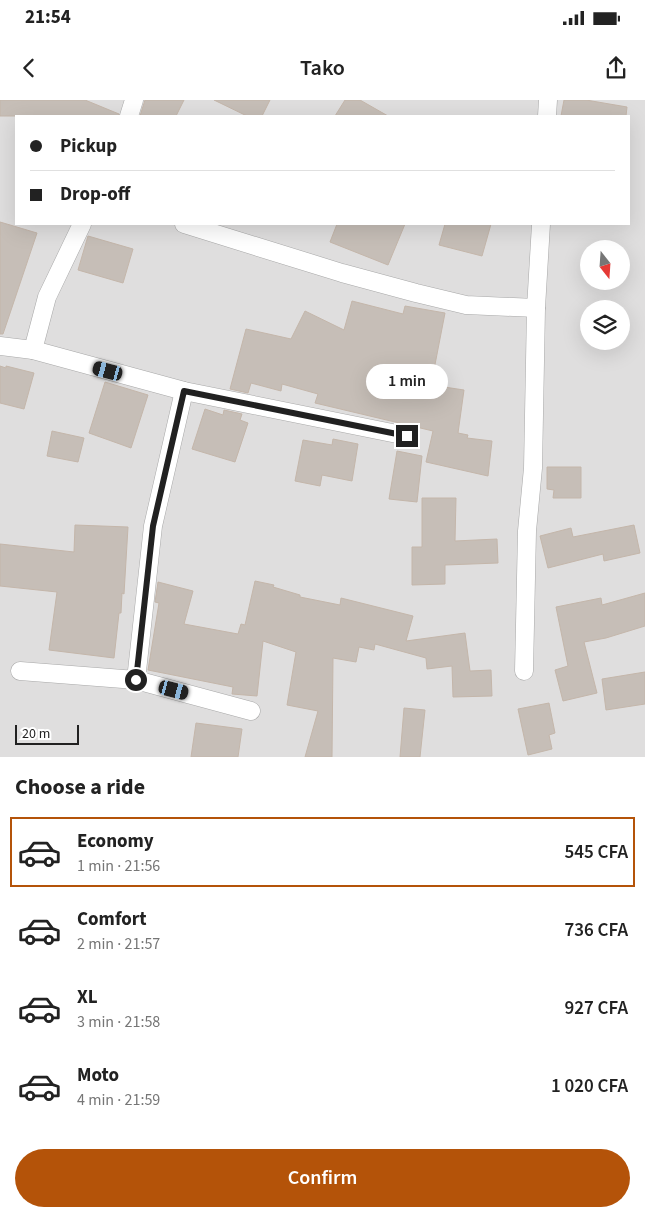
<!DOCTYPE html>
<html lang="en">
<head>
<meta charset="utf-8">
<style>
  body { margin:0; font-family:"Source Sans 3",sans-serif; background:#f6f6f6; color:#222; height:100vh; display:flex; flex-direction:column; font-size:19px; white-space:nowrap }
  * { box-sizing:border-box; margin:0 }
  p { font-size:16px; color:#767676 }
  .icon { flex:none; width:28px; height:28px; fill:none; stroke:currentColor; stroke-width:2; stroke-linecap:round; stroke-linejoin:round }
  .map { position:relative; height:657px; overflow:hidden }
  .panel { display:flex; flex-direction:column; background:#fff; flex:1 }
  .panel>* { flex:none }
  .hud { position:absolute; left:15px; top:15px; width:615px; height:110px; border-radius:0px; box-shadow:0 5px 20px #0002; display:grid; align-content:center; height:110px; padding:0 15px; background:#fff }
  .needle { width:32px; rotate:163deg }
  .tools { position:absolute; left:580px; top:140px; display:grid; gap:10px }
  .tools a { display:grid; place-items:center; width:50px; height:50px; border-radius:50%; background:#fff; box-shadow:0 5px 20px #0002; font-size:25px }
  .scale { position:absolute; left:15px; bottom:12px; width:64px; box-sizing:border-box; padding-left:5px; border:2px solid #212121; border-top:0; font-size:14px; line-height:18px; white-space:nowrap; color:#212121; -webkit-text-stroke:4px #fff; paint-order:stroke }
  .end { position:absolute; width:22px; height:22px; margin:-11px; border:6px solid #212121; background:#fff; box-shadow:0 0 0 2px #fff }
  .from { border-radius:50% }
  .bubble { position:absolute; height:35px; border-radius:18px; background:#fff; box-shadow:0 5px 20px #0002; font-size:16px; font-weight:600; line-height:35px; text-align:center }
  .car { position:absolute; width:15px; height:30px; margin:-15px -8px; border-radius:6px; box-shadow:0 0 4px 1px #0007; background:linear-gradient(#222 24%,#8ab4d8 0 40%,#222 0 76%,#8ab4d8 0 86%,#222 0) }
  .hud b { display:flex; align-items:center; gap:18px; height:48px; font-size:19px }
  .hud b+b { border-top:1px solid #e0e0e0 }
  .hud i { width:12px; height:12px; background:#222 }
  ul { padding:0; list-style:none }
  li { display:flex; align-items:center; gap:15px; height:70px; margin:0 10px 8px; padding:0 5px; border:2px solid transparent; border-radius:0px }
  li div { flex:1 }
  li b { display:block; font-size:19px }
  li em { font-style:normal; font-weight:600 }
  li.active { border-color:#b45309 }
  li>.icon { width:45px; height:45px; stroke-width:1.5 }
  h2 { padding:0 15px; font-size:22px; line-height:60px }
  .button { display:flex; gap:10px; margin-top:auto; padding:10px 15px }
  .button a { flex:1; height:58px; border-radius:30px; background:#b45309; color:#fff; font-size:20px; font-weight:600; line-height:58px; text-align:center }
  .status { display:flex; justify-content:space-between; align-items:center; height:35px; padding:0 25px; background:#fff; direction:ltr }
  .status svg { height:14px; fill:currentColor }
  header { display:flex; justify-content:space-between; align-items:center; height:65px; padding:0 15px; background:#fff; font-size:22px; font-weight:600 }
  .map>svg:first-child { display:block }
</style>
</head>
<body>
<div class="status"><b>21:54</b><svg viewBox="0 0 49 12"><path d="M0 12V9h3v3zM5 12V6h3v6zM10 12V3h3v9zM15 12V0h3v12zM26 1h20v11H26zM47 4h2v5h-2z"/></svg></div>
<header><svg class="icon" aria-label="back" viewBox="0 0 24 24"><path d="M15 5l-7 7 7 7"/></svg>Tako<svg class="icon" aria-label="share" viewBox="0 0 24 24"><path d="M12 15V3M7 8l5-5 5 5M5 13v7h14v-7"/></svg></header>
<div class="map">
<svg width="645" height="657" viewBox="0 0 645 657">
  <rect width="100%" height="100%" fill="#f1efe8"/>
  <!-- residential -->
  <path fill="#dfdede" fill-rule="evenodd" d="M 0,0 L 645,0 L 645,657 L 0,657 ZM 16,16 L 629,16 L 629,124 L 16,124 ZM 589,149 L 621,149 L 621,181 L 589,181 ZM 589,209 L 621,209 L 621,241 L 589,241 Z"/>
  <!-- building -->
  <g fill="#c6beb7" stroke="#c4b6aa">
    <path d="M 0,0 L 85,0 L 119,14 L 119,16 L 0,16 Z"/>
    <path d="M 145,0 L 184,0 L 176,16 L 140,16 Z"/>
    <path d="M 214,0 L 270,0 L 262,16 L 247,16 Z"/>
    <path d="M 345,0 L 360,0 L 388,16 L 335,16 Z"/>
    <path d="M 564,0 L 586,0 L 627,7 L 626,16 L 561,16 Z"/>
    <path d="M 0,122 L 37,133 L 3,234 L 0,234 Z"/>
    <path d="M 337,124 L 405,124 L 388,165 L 330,142 Z"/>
    <path d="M 445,124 L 491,124 L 482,156 L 439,145 Z"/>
    <path d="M 88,136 L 133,149 L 123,183 L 78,170 Z"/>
    <path d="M 352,201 L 403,214 L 405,206 L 445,213 L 431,285 L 464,290 L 458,333 L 468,335 L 467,338 L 492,341 L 488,376 L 426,362 L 433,331 L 315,303 L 318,294 L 282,284 L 281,291 L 251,283 L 248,293 L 230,289 L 246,229 L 291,239 L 305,211 L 344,230 Z"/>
    <path d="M 0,266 L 6,268 L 6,266 L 34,273 L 24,309 L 0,303 Z"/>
    <path d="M 105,282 L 148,295 L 131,348 L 89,333 Z"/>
    <path d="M 205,309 L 223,315 L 224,310 L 242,314 L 240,320 L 248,323 L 235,362 L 192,349 Z"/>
    <path d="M 52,331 L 84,338 L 78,362 L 47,356 Z"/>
    <path d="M 333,339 L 358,344 L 352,381 L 322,375 L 320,386 L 295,381 L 303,340 L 332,345 Z"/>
    <path d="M 397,351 L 422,356 L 417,402 L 389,399 Z"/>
    <path d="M 547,367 L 581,367 L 581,398 L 553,398 L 554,390 L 547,389 Z"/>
    <path d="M 422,398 L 456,398 L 455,441 L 497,439 L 498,463 L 445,465 L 445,484 L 412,485 L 412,447 L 422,447 Z"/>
    <path d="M 75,425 L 128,427 L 124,494 L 122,493 L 121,513 L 119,513 L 114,558 L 49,550 L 57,492 L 0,486 L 0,444 L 74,452 Z"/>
    <path d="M 634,425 L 640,453 L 604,461 L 603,454 L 548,468 L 540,436 L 571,428 L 573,437 Z"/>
    <path d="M 255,481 L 274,485 L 273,487 L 300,495 L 300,497 L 340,505 L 341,498 L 413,516 L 406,541 L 465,533 L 470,571 L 491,570 L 492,596 L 453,597 L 452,566 L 427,569 L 426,558 L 375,544 L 374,550 L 359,547 L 356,562 L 333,558 L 332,657 L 305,657 L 318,611 L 287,605 L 296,552 L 263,541 L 257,596 L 232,594 L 233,587 L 148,570 L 159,503 L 155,502 L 158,482 L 193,491 L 184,524 L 238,534 L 241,524 L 245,525 Z"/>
    <path d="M 645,493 L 645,526 L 606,538 L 584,542 L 597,593 L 563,601 L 555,570 L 568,566 L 556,507 L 601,498 L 602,505 Z"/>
    <path d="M 645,572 L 645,604 L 606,610 L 602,579 Z"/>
    <path d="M 549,603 L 555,633 L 549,635 L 552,649 L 528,655 L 518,609 Z"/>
    <path d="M 404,608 L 425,610 L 420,657 L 400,657 Z"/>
    <path d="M 196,623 L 242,629 L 238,657 L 191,657 Z"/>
  </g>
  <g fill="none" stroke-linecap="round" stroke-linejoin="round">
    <!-- minor casing -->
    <g stroke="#a8a8a8" stroke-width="19">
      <g id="minor">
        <path d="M 129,16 L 134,0"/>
        <path d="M 547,16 L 548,0"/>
        <path d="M 184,124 L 342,173 L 416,193 L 466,205 L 536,208"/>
        <path d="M 0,246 L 33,250 L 184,291 L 407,336"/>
        <path d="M 33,250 L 47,197 L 82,124"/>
        <path d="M 20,571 L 136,580 L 251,611"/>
        <path d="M 524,571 L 527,431 L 533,368 L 536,208 L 541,124"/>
        <path d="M 136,580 L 153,426 L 184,291"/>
      </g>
    </g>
    <!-- minor -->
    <use href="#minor" stroke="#fff" stroke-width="18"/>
  </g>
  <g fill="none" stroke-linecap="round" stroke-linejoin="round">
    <!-- route -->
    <path stroke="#212121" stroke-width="6" d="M 136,580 L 153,426 L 184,291 L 407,336"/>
  </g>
</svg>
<div class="tools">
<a><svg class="needle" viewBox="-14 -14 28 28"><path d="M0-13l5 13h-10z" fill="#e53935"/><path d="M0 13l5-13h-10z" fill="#767676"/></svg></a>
<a><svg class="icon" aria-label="layers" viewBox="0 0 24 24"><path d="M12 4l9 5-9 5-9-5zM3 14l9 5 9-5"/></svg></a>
</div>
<div class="scale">20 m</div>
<i class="end from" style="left:136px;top:580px"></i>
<i class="end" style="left:407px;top:336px"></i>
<div class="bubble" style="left:366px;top:264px;width:82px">1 min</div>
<i class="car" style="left:108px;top:271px;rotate:285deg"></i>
<i class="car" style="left:174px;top:590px;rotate:105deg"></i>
<div class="hud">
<b><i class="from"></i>Pickup</b>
<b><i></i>Drop-off</b>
</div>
</div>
<section class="panel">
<h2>Choose a ride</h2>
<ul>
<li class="active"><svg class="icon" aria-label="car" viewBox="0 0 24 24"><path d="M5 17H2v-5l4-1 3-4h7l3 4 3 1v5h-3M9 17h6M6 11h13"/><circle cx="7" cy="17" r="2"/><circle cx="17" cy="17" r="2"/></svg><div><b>Economy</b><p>1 min · 21:56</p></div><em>545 CFA</em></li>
<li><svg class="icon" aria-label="car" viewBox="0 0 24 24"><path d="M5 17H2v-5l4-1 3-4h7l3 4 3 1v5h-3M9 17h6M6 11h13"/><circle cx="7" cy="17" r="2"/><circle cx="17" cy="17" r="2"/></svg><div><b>Comfort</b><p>2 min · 21:57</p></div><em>736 CFA</em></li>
<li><svg class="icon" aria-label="car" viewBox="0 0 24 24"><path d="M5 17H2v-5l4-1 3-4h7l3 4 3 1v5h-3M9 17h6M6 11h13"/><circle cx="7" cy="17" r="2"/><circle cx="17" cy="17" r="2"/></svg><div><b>XL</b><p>3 min · 21:58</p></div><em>927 CFA</em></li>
<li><svg class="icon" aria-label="car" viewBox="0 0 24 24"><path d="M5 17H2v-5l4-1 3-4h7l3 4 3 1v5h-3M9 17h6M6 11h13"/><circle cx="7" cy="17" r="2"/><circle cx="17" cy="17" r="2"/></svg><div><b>Moto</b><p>4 min · 21:59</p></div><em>1 020 CFA</em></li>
</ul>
<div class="button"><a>Confirm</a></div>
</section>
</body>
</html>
